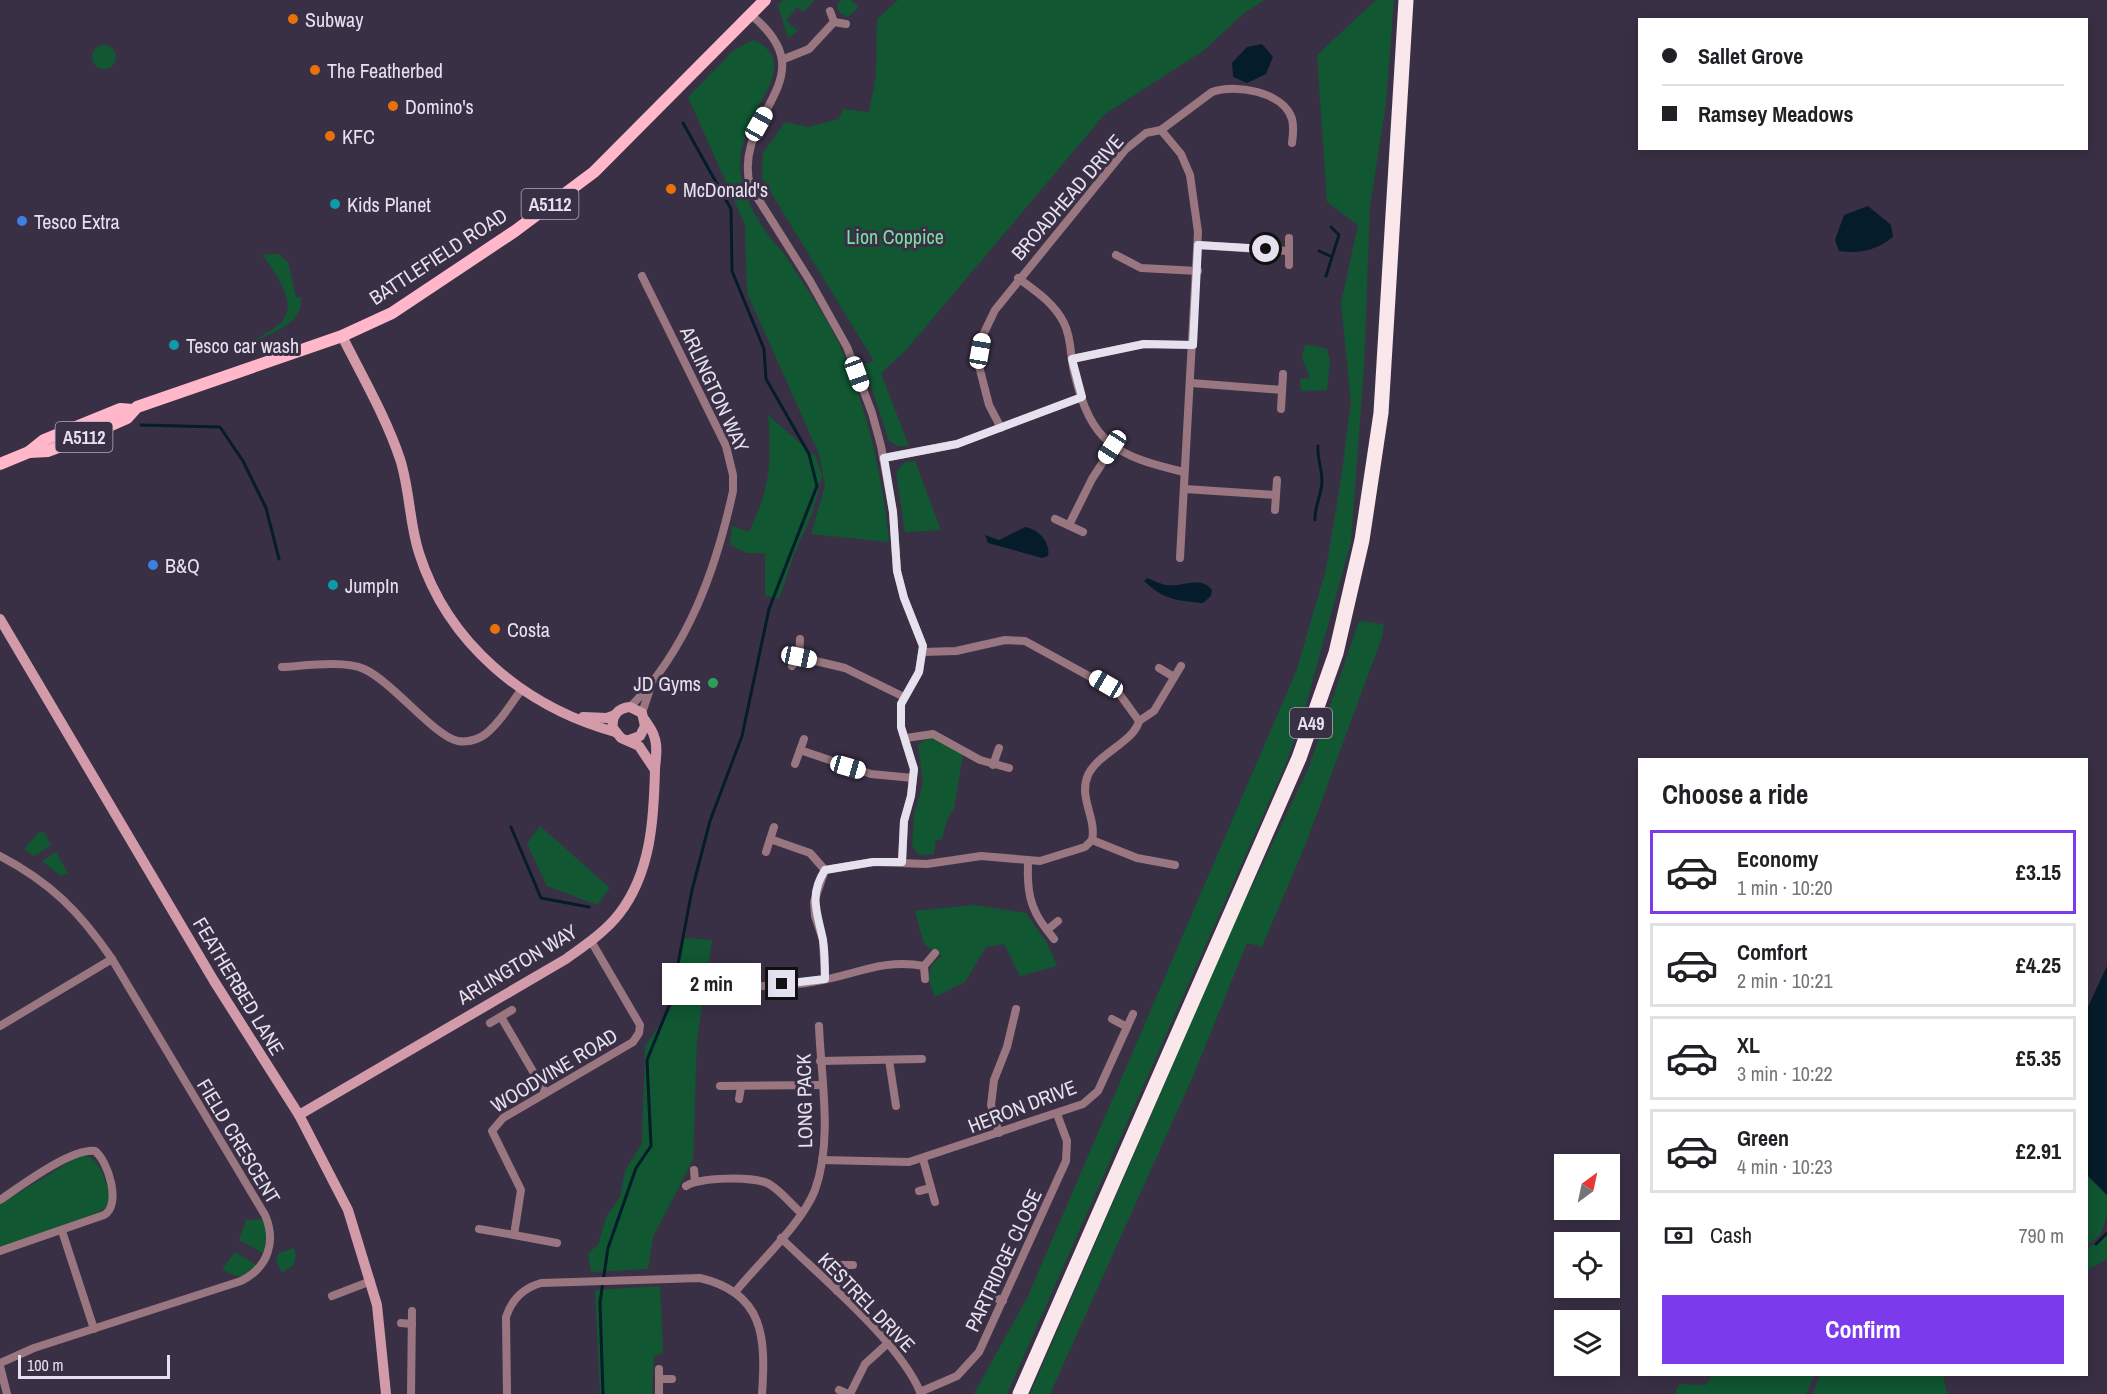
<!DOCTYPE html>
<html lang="en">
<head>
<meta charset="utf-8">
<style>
  body { margin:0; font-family:"Archivo Narrow",sans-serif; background:#f2f2f2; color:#202124; height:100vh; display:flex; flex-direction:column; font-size:22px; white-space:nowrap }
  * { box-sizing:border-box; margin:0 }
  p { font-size:20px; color:#757577 }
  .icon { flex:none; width:33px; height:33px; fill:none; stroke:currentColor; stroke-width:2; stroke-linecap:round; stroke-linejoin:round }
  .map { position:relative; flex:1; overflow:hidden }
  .panel { position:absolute; left:1638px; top:758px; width:450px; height:618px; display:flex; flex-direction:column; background:#fff; border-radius:0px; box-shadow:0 3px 15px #0003 }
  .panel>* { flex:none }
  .guide { position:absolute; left:1638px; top:18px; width:450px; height:132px; border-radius:0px; box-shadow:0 3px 15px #0003; display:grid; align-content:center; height:132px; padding:0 24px; background:#fff }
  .needle { width:39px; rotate:33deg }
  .buttons { position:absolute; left:1554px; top:1154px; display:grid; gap:12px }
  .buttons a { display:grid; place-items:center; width:66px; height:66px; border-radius:0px; background:#fff; box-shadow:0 3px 15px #0003; font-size:30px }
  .scale { position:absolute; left:18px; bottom:15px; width:152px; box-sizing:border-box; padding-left:6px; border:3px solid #e6e1ee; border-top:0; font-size:16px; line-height:21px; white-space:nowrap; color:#e6e1ee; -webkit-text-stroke:4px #3a3046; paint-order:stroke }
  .end { position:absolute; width:27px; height:27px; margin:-14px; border:8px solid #e6e1ee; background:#111; box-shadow:0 0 0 3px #111 }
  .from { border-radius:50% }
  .bubble { position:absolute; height:42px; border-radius:0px; background:#fff; box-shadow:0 3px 15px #0003; font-size:20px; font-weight:700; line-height:42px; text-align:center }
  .car { position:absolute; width:18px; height:36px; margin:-18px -9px; border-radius:8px; box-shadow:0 0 4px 2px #0007; background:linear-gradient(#fff 24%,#345 0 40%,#fff 0 76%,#345 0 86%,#fff 0) }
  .guide b { display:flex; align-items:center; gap:21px; height:57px; font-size:22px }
  .guide b+b { border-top:2px solid #e0e0e0 }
  .guide i { width:15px; height:15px; background:#202124 }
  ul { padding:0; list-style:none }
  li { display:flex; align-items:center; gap:18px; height:84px; margin:0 12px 9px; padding:0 12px; border:3px solid #e0e0e0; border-radius:0px }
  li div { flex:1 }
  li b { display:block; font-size:22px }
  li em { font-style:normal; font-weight:700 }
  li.on { border-color:#7c3aed }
  li>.icon { width:54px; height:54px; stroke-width:1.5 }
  h2 { padding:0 24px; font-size:27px; line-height:72px }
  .pay { display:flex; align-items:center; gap:15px; height:66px; padding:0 24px; font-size:22px }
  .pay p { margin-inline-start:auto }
  .button { display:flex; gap:12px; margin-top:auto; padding:12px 24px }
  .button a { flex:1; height:69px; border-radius:0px; background:#7c3aed; color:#fff; font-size:24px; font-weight:700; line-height:69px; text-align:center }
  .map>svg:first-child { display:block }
</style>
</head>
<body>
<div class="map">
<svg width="2107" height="1394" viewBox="0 0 2107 1394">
  <rect width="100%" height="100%" fill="#3a3046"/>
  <!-- green -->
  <g fill="#105732">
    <path d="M 783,0 L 814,0 L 804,12 L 797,7 L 786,21 L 798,31 L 788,38 L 778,5 Z"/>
    <path d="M 841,0 L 851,0 L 859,7 L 848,17 L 840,13 L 837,5 Z"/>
    <path d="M 898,0 L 1264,0 L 1243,14 L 1203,51 L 1105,114 L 906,350 L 881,373 L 909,446 L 898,446 L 889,441 L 864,364 L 874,361 L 762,178 L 763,153 L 785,122 L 808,127 L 839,119 L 843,109 L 869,112 L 876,76 L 877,19 Z"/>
    <path d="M 1376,0 L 1394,0 L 1386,103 L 1370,207 L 1364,367 L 1351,542 L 1302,719 L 1284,768 L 1007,1394 L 974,1394 L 1028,1296 L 1297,669 L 1326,569 L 1341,479 L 1351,402 L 1341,303 L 1358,225 L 1327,202 L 1317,55 Z"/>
    <path d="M 753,40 C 796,58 762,96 750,122 C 745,135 741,148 740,162 C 739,192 762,232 783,252 C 804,285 829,319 844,355 C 868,414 883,478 889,542 L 811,534 L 825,486 L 819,454 L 747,293 L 745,225 L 688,97 L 734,50 Z"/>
    <circle cx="104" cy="57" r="12"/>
    <path d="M 271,254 L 278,254 L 288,262 L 296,297 L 301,298 C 303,324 273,332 252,342 C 261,335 277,329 283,320 C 298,301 273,271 263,255 Z"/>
    <path d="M 1305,344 L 1327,349 L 1330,361 L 1327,390 L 1301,391 L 1300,379 L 1310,378 L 1302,358 Z"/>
    <path d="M 768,415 L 816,457 L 822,476 L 812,514 L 794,554 L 779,599 L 765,595 L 765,553 L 747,553 L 730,545 L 732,526 L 749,532 C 770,489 772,461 768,415 Z"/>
    <path d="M 915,461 L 916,464 L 941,530 L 905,532 L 896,472 L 905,462 Z"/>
    <path d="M 1359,621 L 1384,624 L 1382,637 L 1306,843 L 1262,947 L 1247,943 L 1194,1074 L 1050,1394 L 1030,1394 L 1233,926 L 1309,767 Z"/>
    <path d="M 929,737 L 937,738 L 963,755 L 954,809 L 948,817 L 942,839 L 936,840 L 934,854 L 919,855 L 912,847 L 914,814 L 923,783 L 918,745 Z"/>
    <path d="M 540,826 L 610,888 L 597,905 L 547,886 L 527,844 Z"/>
    <path d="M 39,832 L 44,832 L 51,845 L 34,856 L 24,849 Z"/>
    <path d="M 56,852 L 68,873 L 61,876 L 42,861 Z"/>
    <path d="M 975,905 L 1026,913 L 1047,943 L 1057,966 L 1020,976 L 1004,944 L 986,947 L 965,982 L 935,997 L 929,981 L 931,965 L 942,956 L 924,944 L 915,911 Z"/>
    <path d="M 684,938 L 712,940 L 697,1039 L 693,1160 L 653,1237 L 648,1269 L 591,1272 L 588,1253 L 598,1245 L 606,1217 L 620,1197 L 625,1171 L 642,1143 L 645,1046 L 672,1007 Z"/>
    <path d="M 81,1155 C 100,1155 104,1179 110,1195 L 106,1207 L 97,1213 L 0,1247 L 0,1204 Z"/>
    <path d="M 2086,1175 L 2107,1195 C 2107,1214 2107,1236 2087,1244 Z"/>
    <path d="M 262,1219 C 268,1229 267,1241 263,1253 L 239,1240 L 246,1220 Z"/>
    <path d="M 2107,1234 L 2107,1259 L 2087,1270 L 2086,1250 Z"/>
    <path d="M 294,1248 L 296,1256 L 293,1266 L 282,1272 L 276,1262 L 279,1253 Z"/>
    <path d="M 235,1252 L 256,1265 L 240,1277 L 222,1270 Z"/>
    <path d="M 660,1286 L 663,1353 L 654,1356 L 652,1394 L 600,1394 L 595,1290 Z"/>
    <path d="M 1713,1374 L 1815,1374 L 1806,1394 L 1675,1394 L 1679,1384 L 1706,1385 Z"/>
    <path d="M 1820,1374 L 1943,1374 L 1947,1394 L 1813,1394 Z"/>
  </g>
  <!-- water -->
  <g fill="#051c2a">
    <path d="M 1262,44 L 1273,57 L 1266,74 L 1247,83 L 1233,77 L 1232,63 L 1247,47 Z"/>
    <path d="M 1868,206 L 1891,225 L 1893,237 C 1877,250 1860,254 1839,251 L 1835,240 L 1844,215 Z"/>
    <path d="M 1025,527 C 1038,529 1051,542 1048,556 L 1042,558 L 988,543 L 985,535 L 999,540 Z"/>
    <path d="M 1147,578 C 1153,580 1160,584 1166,585 C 1181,588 1200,575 1212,590 L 1211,596 L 1203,603 C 1175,600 1164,600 1144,581 Z"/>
    <path d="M 2107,966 L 2107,1195 L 2087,1175 L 2087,1009 Z"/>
  </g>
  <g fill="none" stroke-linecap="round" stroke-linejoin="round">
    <!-- stream -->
    <g stroke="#051c2a" stroke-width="3">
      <path d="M 1319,251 L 1330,256"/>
      <path d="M 1326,276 L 1339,235 L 1331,227"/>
      <path d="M 141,425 L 220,427 L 243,461 L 266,508 L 279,559"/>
      <path d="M 1315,520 C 1314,507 1322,494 1322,481 C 1322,468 1317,459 1318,446"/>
      <path d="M 511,827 L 541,898 L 589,907"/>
      <path d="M 2096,1244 L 2107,1233"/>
      <path d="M 603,1394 L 600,1302 L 608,1248 L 636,1168 L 651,1146 L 647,1060 L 671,1001 L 692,890 L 710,821 L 742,736 L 769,609 L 817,486 L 809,454 L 766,379 L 764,349 L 732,271 L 731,209 L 683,123"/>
    </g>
    <!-- street -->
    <g stroke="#9a7780" stroke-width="8">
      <path d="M 830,11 L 834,22"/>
      <path d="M 751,15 C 830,79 732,112 750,186 L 810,281 L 847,347 L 872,413 L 881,446 L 893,512 L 897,571 L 904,598 L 923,646 L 919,672 L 901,704 L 901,727 L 914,769 L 911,796 L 904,821 L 902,862"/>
      <path d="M 834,22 L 846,24"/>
      <path d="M 784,59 L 809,49 L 834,22"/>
      <path d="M 1161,130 L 1181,154 L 1190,175 L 1198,232 L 1180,558"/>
      <path d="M 1289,238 L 1289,265"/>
      <path d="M 1198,245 L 1288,251"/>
      <path d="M 1116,255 L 1141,268 L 1198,271"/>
      <path d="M 1018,278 C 1036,291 1054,303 1064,323 C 1072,339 1070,356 1074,372 C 1091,444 1116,456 1184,472"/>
      <path d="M 1072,359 L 1144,344 L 1193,345"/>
      <path d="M 1191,383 L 1282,390"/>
      <path d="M 1281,409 L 1283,374"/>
      <path d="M 1001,428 L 989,405 L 979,366 L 982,337 L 995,310 L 1125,150 L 1146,133 L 1161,130 L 1212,92 C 1235,83 1284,92 1292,119 C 1294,127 1293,136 1292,143"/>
      <path d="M 883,458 L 957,444 L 1082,397"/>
      <path d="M 1185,489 L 1276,495"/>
      <path d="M 1275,510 L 1277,480"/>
      <path d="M 1055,519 L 1083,532"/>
      <path d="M 1069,525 L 1092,479 L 1112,448"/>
      <path d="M 923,652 L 956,651 L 1005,640 L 1025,641 L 1118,692 L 1139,721 C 1134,742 1098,753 1088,775 C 1078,798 1097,818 1092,840"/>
      <path d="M 799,657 L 845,668 L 904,697"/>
      <path d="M 792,666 L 799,657 L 800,639"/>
      <path d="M 282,667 C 303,666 344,660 364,669 C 393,682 435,737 458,741 C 470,743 483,738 491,729 C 503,718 512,702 522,689"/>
      <path d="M 1159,668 L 1174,677"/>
      <path d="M 630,707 C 688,649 716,569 733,491 L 733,475 L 726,446 L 642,276"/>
      <path d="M 642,713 L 650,689"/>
      <path d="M 1139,721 L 1154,711 L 1181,666"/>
      <path d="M 906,738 L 933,734 L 980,760 L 1009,768"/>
      <path d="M 800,750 L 871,774 L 913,778"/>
      <path d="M 795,764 L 804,739"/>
      <path d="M 993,765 L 999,748"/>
      <path d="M 770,839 L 810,853 L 825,870"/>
      <path d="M 766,852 L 774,827"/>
      <path d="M 0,856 C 50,882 80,912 112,959 L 265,1215 C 277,1243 267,1268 241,1281 L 34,1348 L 0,1363"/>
      <path d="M 1028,862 C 1027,889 1029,908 1047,930"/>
      <path d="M 1054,939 L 1047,930 L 1058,921"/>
      <path d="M 825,979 L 823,940 L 815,916 L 814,902 L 825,870 L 873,862 L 927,864 L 981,856 L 1040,861 L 1085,847 L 1092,840 L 1137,858 L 1175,865"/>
      <path d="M 925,979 L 924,966 L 935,953"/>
      <path d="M 747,987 C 769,985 791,986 812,982 C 854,976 881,958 924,966"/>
      <path d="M 501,1017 L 545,1092"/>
      <path d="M 1112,1019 L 1127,1027"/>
      <path d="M 490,1023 L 512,1010"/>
      <path d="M 0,1026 L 112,959"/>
      <path d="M 889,1060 L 896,1106"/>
      <path d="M 820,1061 L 922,1059"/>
      <path d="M 720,1086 L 822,1085"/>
      <path d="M 739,1099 L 741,1087"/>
      <path d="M 999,1133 L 991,1105 L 994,1080 L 1007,1047 L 1016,1009"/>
      <path d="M 923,1159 L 935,1202"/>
      <path d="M 822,1160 L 909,1162 L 1083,1104 L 1098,1091 L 1133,1014"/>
      <path d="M 694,1170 L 695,1181"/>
      <path d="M 686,1186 C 698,1177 756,1176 769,1184 C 781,1191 791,1204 801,1213"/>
      <path d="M 919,1191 L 931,1188"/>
      <path d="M 0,1200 C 21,1186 71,1148 95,1151 C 108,1161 122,1205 104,1215 L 0,1251"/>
      <path d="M 479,1229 L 514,1235"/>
      <path d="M 62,1231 L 94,1329"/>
      <path d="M 781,1238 C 821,1277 901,1343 921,1394"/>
      <path d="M 557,1243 L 514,1235 L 521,1190 L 492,1131 L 503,1118 L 633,1042 L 639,1033 L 640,1025 L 591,941"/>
      <path d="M 829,1265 L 841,1265 L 841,1280 L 837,1291"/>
      <path d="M 841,1265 L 853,1265"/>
      <path d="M 736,1291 C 758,1264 803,1222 815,1190 C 833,1140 821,1078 819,1026"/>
      <path d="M 332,1296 L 371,1281"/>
      <path d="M 991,1296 L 1003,1301"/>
      <path d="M 401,1323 L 412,1324"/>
      <path d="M 0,1366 L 7,1394"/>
      <path d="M 659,1369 L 659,1394"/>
      <path d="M 659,1379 L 672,1379"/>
      <path d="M 839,1390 L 848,1394"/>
      <path d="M 920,1392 L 957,1376 L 979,1352 L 1066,1161 L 1067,1141 L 1057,1114"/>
      <path d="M 411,1394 L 412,1311"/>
      <path d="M 507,1394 L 506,1317 C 512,1299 523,1288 541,1283 L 700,1278 C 764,1293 766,1337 762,1394"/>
      <path d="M 850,1394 L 865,1364 L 887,1344"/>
    </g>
    <!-- secondary -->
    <g stroke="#d39ba9" stroke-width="10">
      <path d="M 342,336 C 362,376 386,417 400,459 C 410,490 409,522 419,553 C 448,644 525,707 615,732"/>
      <path d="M 0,619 L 214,981 L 299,1115 L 348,1210 L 377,1305 L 386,1394"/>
      <path d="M 583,717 L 607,718 L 615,715"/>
      <path d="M 629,740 L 640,736 L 645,726 L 642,713 L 630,707 C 618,708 611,716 613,728 L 621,738 L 639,746 L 655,770"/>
      <path d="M 299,1115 L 566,959 C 584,946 605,932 619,914 C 651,873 654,819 655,768 C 656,758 658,746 654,736 C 653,731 648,725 645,720"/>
    </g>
    <!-- primary -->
    <g stroke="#ffb7c9" stroke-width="12">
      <path d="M 29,452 L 48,451 L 77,440 L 127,418 L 137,407 L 342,336 L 392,313 L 515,231 L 594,172 L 765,0"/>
      <path d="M 0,464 L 29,452 L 44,440 L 120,409 L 133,410"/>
    </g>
    <!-- highway -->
    <path stroke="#f9e7eb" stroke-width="15" d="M 1020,1394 L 1299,758 L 1336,653 L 1362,540 L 1381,413 L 1406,0"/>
  </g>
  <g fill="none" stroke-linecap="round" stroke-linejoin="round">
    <!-- route -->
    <path stroke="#e6e1ee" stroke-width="8" d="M 782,984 L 825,979 C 825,967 825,953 823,940 C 818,914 808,896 825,870 L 873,862 L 902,862 L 904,821 L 911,796 L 914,769 L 901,727 L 901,704 L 919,672 L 923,646 L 904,598 L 897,571 L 893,512 L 884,458 L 957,444 L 1082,397 L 1072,359 L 1144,344 L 1193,345 L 1198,245 L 1266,249"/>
  </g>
  <!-- markers -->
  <g fill="#e8710a" stroke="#3a3046" stroke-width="2">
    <circle cx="293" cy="19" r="6"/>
    <circle cx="315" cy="70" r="6"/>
    <circle cx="393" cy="106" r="6"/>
    <circle cx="330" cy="136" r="6"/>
    <circle cx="671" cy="189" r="6"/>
    <circle cx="495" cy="629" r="6"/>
  </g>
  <g fill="#0f9aa8" stroke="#3a3046" stroke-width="2">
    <circle cx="335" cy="204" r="6"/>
    <circle cx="174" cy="345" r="6"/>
    <circle cx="333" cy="585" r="6"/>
  </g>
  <g fill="#3f7fe0" stroke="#3a3046" stroke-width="2">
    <circle cx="22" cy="221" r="6"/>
    <circle cx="153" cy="565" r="6"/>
  </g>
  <circle fill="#2e9e5b" stroke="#3a3046" stroke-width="2" cx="713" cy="683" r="6"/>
  <g text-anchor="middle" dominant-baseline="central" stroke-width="6" stroke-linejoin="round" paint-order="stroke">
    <!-- shield labels -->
    <g fill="#3a3046" stroke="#b2acbc" stroke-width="1.5">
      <rect x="521.5" y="189" width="57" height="30" rx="4.5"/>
      <rect x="55.5" y="422" width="57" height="30" rx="4.5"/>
      <rect x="1290" y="708" width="42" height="30" rx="4.5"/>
    </g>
    <g font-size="18" font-weight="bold" fill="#e6e1ee">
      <text x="550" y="204">A5112</text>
      <text x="84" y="437">A5112</text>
      <text x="1311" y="723">A49</text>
    </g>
    <!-- poi labels -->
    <g font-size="20" fill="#e6e1ee" stroke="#3a3046" text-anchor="start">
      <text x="305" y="19">Subway</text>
      <text x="327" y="70">The Featherbed</text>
      <text x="405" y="106">Domino's</text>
      <text x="342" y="136">KFC</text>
      <text x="683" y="189">McDonald's</text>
      <text x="347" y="204">Kids Planet</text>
      <text x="34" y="221">Tesco Extra</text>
      <text x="186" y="345">Tesco car wash</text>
      <text x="165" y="565">B&amp;Q</text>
      <text x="345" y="585">JumpIn</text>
      <text x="507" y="629">Costa</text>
      <text x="701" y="683" text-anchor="end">JD Gyms</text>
    </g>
    <!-- street labels -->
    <g font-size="20" fill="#e6e1ee" stroke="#3a3046">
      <text transform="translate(1067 197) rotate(-49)">BROADHEAD DRIVE</text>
      <text transform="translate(438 256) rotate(-33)">BATTLEFIELD ROAD</text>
      <text transform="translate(715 389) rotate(65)">ARLINGTON WAY</text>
      <text transform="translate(517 964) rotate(-31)">ARLINGTON WAY</text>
      <text transform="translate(239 986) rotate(59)">FEATHERBED LANE</text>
      <text transform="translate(554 1070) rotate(-31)">WOODVINE ROAD</text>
      <text transform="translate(804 1101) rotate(-91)">LONG PACK</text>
      <text transform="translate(1022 1106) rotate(-21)">HERON DRIVE</text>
      <text transform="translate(239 1141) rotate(59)">FIELD CRESCENT</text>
      <text transform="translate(1003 1260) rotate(-65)">PARTRIDGE CLOSE</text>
      <text transform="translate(867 1302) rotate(46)">KESTREL DRIVE</text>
    </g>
    <!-- park labels -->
    <g font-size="20" fill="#79e0a0" stroke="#3a3046">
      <text x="895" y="236">Lion Coppice</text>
    </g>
  </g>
</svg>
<div class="buttons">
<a><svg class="needle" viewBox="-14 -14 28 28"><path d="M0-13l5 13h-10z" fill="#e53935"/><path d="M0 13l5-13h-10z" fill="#757577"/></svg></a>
<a><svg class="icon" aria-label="locate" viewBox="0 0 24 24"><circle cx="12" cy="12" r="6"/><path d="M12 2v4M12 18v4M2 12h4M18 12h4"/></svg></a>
<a><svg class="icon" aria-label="layers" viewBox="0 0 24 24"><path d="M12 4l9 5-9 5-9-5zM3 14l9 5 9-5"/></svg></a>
</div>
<div class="scale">100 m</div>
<i class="end from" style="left:1266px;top:249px"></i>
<i class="end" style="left:782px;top:984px"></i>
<div class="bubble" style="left:662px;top:963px;width:99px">2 min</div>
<i class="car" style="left:759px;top:124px;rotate:29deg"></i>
<i class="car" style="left:980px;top:351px;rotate:10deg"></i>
<i class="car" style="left:857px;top:374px;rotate:160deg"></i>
<i class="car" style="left:1112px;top:447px;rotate:213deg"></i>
<i class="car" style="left:799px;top:657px;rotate:102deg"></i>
<i class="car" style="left:1106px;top:684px;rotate:300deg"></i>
<i class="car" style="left:848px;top:767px;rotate:106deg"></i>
<div class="guide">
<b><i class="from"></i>Sallet Grove</b>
<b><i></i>Ramsey Meadows</b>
</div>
<section class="panel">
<h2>Choose a ride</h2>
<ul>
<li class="on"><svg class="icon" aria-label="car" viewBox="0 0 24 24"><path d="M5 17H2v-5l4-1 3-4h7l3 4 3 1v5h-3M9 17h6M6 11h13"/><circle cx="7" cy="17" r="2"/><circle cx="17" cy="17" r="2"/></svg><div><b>Economy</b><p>1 min · 10:20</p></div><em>£3.15</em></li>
<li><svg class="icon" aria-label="car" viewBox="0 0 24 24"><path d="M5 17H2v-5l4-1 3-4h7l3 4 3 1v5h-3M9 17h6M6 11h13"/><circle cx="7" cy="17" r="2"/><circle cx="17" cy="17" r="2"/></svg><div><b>Comfort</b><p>2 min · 10:21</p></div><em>£4.25</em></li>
<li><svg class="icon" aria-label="car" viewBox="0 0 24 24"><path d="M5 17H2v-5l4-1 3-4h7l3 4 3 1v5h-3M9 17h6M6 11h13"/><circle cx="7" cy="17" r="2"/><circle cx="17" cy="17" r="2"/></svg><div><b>XL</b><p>3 min · 10:22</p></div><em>£5.35</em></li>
<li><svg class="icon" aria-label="car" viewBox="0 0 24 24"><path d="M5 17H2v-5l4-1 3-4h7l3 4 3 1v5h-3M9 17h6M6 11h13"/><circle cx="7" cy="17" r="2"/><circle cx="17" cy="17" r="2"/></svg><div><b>Green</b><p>4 min · 10:23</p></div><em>£2.91</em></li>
</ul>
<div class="pay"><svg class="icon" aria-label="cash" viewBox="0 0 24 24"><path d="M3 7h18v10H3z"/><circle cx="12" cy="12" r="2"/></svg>Cash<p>790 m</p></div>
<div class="button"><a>Confirm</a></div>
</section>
</div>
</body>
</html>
